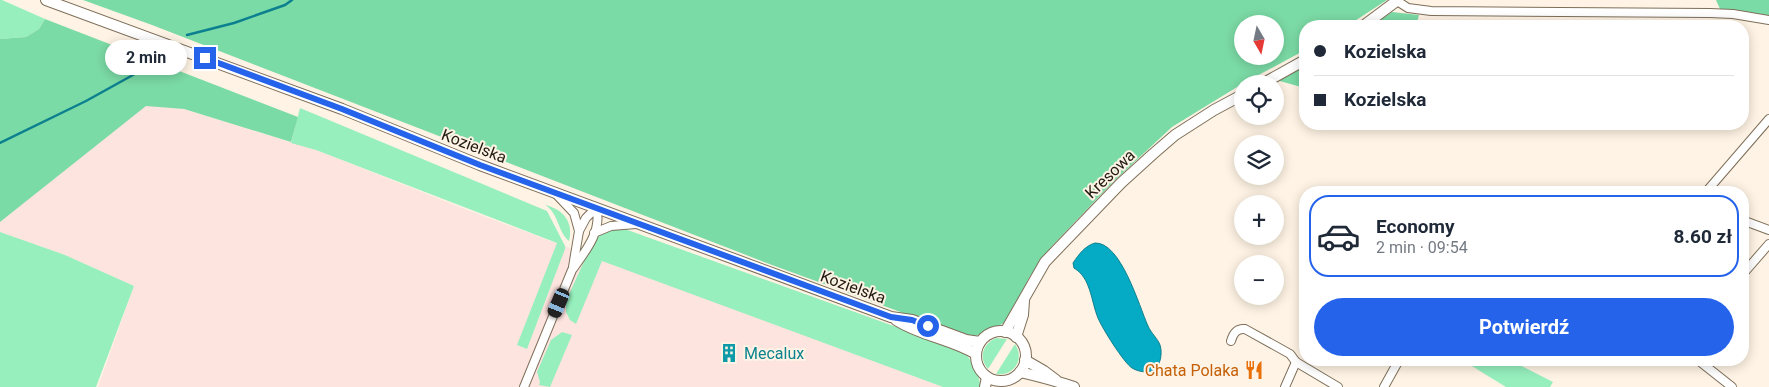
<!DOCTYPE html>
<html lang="pl">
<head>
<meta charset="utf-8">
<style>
  body { margin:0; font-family:Roboto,sans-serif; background:#f6f6f7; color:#1f2937; height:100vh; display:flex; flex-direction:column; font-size:19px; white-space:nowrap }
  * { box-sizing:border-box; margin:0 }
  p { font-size:16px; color:#747a83 }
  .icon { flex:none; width:28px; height:28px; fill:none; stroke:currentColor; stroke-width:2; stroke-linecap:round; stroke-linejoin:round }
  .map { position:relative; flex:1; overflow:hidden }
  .details { position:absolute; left:1299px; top:186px; width:450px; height:180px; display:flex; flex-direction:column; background:#fff; border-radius:20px; box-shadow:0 2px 12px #0003 }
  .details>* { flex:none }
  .top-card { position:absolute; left:1299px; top:20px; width:450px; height:110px; border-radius:20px; box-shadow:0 2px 12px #0003; display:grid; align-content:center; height:110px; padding:0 15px; background:#fff }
  .needle { width:32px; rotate:171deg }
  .fabs { position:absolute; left:1234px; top:15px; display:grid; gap:10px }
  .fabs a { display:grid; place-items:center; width:50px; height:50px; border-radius:50%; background:#fff; box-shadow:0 2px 12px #0003; font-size:25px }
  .end { position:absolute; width:22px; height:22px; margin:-11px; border:6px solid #2563eb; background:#fff; box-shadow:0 0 0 2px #fff }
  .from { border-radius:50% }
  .bubble { position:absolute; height:35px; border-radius:18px; background:#fff; box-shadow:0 2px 12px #0003; font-size:16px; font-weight:700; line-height:35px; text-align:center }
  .car { position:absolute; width:15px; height:30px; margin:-15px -8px; border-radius:6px; box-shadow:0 0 4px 1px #0007; background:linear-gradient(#222 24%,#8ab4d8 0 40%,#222 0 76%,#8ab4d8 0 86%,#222 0) }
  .top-card b { display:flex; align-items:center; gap:18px; height:48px; font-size:19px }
  .top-card b+b { border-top:1px solid #e0e1e3 }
  .top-card i { width:12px; height:12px; background:#1f2937 }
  ul { padding:9px 0 0; list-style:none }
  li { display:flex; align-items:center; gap:15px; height:82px; margin:0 10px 8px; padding:0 5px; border:2px solid transparent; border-radius:20px }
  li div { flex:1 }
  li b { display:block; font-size:19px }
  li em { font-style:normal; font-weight:700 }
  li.active { border-color:#2563eb }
  li>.icon { width:45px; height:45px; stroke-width:1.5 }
  .action { display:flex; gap:10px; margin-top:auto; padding:10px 15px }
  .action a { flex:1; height:58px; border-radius:30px; background:#2563eb; color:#fff; font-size:20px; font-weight:700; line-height:58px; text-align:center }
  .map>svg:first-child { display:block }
</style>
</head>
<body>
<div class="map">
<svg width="1769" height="387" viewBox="0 0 1769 387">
  <rect width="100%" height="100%" fill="#fef3e4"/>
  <!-- industrial -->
  <path fill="#fee4df" d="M 146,105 L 183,109 L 316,150 L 467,210 L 943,387 L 98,387 L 134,286 L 65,255 L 0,232 L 0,222 Z"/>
  <!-- green -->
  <g fill="#96efbd">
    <path d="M 0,0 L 2,0 L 45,19 L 39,29 L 26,37 L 0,39 Z"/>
    <path d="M 300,108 L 547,211 L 565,246 L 565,249 L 527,349 L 517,345 L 557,243 L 316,150 L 291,143 Z"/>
    <path d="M 545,205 C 563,209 574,222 569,241 C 557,231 559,213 545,205 Z"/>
    <path d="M 622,228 L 963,351 C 973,361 978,373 981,387 L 943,387 L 602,261 L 576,324 L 570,320 L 566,312 L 566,301 L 592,244 L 600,235 L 609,230 Z"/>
    <path d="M 0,232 L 65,255 L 134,286 L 96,387 L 0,387 Z"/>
    <path d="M 562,332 L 572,335 L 550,387 L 539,385 L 540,382 L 537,372 L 551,340 Z"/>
    <path d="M 996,338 L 1007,339 L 988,369 C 978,357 983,344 996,338 Z"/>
    <path d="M 1015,344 C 1025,359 1014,377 996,374 Z"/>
    <path d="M 1462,360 L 1510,360 L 1553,382 L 1550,387 L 1506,387 Z"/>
  </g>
  <!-- forest -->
  <g fill="#7bdba6" fill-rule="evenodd">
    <path d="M 83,0 L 1387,0 L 1347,26 L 1305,26 L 1305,50 L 1242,84 L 1172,127 L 1113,182 L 1052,246 L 1030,276 L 1006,322 L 984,333 L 972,337 L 966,336 L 772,265 L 152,25 ZM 1242,24 L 1275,24 L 1275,56 L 1242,56 Z"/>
    <path d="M 1716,0 L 1769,0 L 1769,16 L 1720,9 Z"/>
    <path d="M 1392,12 L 1419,15 L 1416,26 L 1371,26 Z"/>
    <path d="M 45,19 L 298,117 L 291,142 L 184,109 L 146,106 L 0,222 L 0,39 L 26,37 L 39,29 Z"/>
    <path d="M 1305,65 L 1305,88 L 1276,80 Z"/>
  </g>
  <!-- water -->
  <path fill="#05abc5" stroke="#0d808f" d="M 1095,243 C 1121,242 1139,306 1148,326 C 1151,333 1158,339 1160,345 C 1163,354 1160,369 1151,371 C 1145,373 1137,371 1132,368 C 1124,363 1102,328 1098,318 C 1091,301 1091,278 1074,268 L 1073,263 C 1079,254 1085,246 1095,243 Z"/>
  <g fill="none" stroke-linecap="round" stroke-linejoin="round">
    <!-- stream -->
    <g stroke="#0d808f" stroke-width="2.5">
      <path d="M 187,35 L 234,23 L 285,5 L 292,0"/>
      <path d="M 0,143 L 86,101 L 160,60"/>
    </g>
    <!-- street casing -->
    <g stroke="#7e6f59" stroke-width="10">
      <g id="street">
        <path d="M 1397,1 L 1408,8 L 1431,11 L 1710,13 L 1733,14 L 1769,20"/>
        <path d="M 1706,192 L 1769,119"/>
        <path d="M 557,195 L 574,213 L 579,231 L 573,267"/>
        <path d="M 1742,220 L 1769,230"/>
        <path d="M 594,233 L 611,226 L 636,224"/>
        <path d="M 1742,275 L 1769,244"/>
        <path d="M 1231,341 C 1233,334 1236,328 1245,329 L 1290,354 L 1296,362 L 1338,387"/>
        <path d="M 1698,360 L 1732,387"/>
        <path d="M 524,387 L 572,270 C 585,252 603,230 596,208 L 586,218 L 579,231"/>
        <path d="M 1285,387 L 1296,362"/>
        <path d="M 1384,387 L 1399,360"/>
      </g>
    </g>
    <!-- secondary casing -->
    <g stroke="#7e6f59" stroke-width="12">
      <g id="secondary">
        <path d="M 46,0 L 342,109 L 480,165 L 891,317 L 912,320 L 966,340 L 980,342"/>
        <path d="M 1363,26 L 1398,0"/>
        <path d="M 1262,84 L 1305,60"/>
        <path d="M 896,320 C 921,336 951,339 976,354"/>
        <circle cx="1001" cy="356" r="25"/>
        <path d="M 1005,332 L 1045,262 L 1121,183 L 1153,154 L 1175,135 L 1214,110 L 1242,95"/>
        <path d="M 1016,337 L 1023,315 L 1024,301"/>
        <path d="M 1025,360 L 1044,371 L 1056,380"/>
        <path d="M 1020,372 C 1037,376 1057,381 1074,387"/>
        <path d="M 985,387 L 987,377"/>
      </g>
    </g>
    <!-- street -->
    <use href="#street" stroke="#fff" stroke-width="8"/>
    <!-- secondary -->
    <use href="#secondary" stroke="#fff" stroke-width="10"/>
  </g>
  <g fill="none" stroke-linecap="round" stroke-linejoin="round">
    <!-- route -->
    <path stroke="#2563eb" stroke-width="6" d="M 205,58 L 342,109 L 480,165 L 891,317 L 912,320 L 928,326"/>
  </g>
  <!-- icons -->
  <defs>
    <g id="building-bare" transform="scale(1.5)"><path d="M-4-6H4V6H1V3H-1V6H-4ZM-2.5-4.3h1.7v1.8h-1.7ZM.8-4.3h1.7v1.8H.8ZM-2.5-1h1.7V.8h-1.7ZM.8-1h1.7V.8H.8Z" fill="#0f9aa8" stroke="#fef3e4" stroke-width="2.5" paint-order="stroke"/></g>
    <g id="restaurant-bare" transform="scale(1.5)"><path d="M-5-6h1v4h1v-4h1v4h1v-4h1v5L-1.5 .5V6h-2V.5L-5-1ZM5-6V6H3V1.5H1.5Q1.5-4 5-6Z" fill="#e8710a" stroke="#fef3e4" stroke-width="2.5" paint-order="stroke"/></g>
  </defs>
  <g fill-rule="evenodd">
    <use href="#building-bare" x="729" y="353"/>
    <use href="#restaurant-bare" x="1254" y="370"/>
  </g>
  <g text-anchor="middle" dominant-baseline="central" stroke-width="4" stroke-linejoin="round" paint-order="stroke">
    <!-- street labels -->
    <g font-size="16" fill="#211b12" stroke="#fef3e4">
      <text transform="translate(474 146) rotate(21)">Kozielska</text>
      <text transform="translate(1110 174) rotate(-44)">Kresowa</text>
      <text transform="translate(853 287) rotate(20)">Kozielska</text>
    </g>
    <!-- culture labels -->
    <g font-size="16" fill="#0d838f" stroke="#fef3e4" text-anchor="start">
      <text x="744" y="353">Mecalux</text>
    </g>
    <!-- food labels -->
    <g font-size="16" fill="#c56008" stroke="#fef3e4" text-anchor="end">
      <text x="1239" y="370">Chata Polaka</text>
    </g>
  </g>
</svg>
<div class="fabs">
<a><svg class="needle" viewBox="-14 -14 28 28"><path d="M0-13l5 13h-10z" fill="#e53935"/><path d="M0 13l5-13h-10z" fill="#747a83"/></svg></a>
<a><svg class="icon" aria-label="locate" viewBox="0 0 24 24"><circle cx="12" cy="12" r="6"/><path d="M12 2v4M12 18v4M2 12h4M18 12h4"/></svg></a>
<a><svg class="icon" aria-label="layers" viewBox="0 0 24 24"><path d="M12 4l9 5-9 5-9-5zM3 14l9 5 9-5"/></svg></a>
<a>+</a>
<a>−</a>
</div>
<i class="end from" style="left:928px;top:326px"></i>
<i class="end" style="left:205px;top:58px"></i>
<div class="bubble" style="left:105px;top:40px;width:82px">2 min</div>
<i class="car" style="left:559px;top:303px;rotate:203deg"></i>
<div class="top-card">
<b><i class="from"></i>Kozielska</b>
<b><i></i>Kozielska</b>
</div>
<section class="details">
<ul>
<li class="active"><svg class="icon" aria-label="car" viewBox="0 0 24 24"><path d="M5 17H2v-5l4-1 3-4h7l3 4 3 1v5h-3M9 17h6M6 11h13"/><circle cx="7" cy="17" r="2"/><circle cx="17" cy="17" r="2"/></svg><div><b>Economy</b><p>2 min · 09:54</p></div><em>8.60 zł</em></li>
</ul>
<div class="action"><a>Potwierdź</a></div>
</section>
</div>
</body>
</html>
